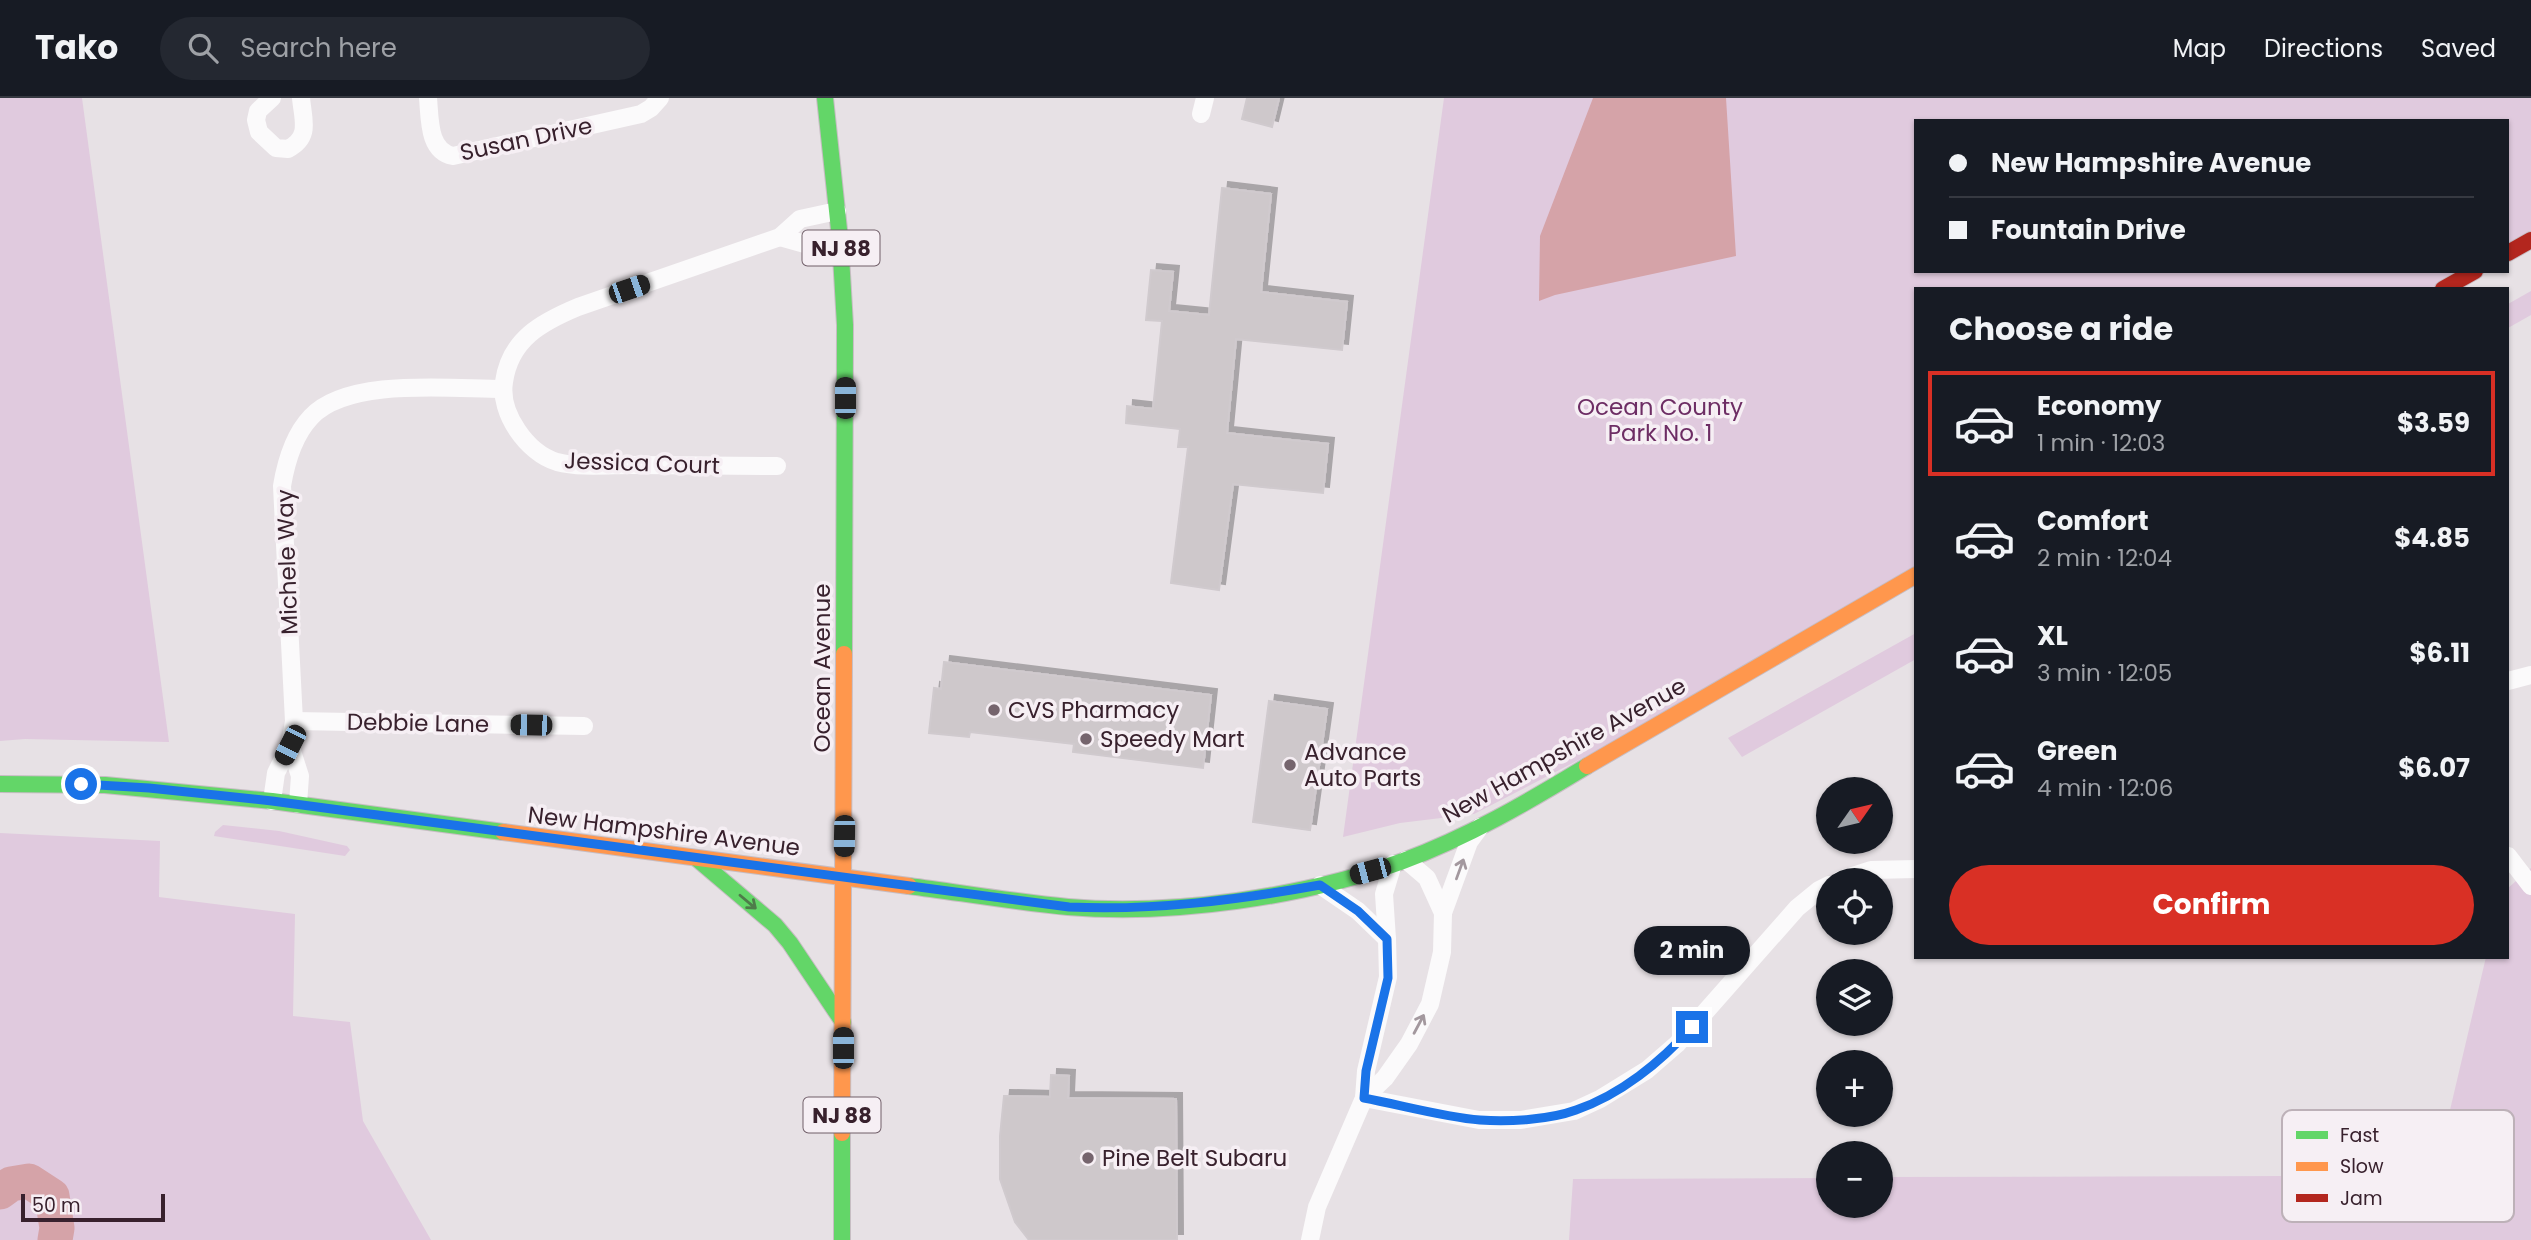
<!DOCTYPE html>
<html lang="en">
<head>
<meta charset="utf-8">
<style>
  body { margin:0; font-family:Poppins,sans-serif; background:#242831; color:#f1f3f6; height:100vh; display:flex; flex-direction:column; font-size:26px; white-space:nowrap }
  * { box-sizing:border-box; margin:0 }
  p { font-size:23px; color:#9ea1a6 }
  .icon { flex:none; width:38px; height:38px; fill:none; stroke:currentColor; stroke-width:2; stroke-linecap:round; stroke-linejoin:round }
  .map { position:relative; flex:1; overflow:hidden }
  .drawer { position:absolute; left:1914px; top:189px; width:595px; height:672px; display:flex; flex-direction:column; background:#171b24; border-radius:0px; box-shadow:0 2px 5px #0004 }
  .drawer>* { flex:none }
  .top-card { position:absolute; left:1914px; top:21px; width:595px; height:154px; border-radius:0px; box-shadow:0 2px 5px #0004; display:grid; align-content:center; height:154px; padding:0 35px; background:#171b24 }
  .needle { width:46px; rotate:56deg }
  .buttons { position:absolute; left:1816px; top:679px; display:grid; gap:14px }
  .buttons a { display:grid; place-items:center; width:77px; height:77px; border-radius:50%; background:#171b24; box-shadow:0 2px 5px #0004; font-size:35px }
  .scale { position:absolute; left:21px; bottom:18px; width:144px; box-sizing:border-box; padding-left:7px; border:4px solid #38212d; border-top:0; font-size:19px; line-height:24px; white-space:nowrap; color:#38212d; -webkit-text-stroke:5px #f6eff4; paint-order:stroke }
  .end { position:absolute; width:32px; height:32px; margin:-16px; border:9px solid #1a73e8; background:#fff; box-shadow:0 0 0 4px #fff }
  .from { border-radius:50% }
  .bubble { position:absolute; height:49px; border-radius:24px; background:#171b24; box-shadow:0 2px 5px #0004; font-size:23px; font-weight:700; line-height:49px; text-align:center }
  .car { position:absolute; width:21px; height:42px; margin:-21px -10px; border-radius:9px; box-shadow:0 0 5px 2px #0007; background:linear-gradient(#222 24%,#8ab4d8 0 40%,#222 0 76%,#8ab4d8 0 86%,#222 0) }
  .top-card b { display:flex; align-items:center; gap:24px; height:66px; font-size:26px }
  .top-card b+b { border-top:2px solid #363941 }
  .top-card i { width:18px; height:18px; background:#f1f3f6 }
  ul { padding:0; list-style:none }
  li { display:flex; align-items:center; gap:21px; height:105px; margin:0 14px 10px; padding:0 21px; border:4px solid transparent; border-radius:0px }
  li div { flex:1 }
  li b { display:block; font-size:26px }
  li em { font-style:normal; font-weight:700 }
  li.on { border-color:#d93025 }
  li>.icon { width:63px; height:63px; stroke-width:1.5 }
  h2 { padding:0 35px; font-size:32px; line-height:84px }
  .action { display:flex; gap:14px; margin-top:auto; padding:14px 35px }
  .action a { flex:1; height:80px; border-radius:42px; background:#d93025; color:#fff; font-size:28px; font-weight:700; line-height:80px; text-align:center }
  header { display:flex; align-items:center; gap:42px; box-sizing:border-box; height:98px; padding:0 35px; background:#171b24; border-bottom:2px solid #363941 }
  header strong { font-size:33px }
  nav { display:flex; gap:38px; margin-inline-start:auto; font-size:24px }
  .search { width:490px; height:63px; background:#242831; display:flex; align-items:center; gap:18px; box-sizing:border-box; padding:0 24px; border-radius:38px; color:#9ea1a6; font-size:26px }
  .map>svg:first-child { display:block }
</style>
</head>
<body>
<header>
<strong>Tako</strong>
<div class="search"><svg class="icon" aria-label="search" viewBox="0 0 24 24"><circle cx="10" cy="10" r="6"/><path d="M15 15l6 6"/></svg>Search here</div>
<nav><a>Map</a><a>Directions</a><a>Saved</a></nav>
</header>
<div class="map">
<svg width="2531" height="1142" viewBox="0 0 2531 1142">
  <defs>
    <filter id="shadow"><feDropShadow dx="6" dy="-6" stdDeviation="0" flood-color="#0004"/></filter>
  </defs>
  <rect width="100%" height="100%" fill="#e7e1e5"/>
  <!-- green -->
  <g fill="#e0cade">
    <path d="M 0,0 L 82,0 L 169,644 L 25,641 L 0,643 Z"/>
    <path d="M 1444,0 L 2531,0 L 2531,142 L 2508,155 L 2508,23 L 1916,23 L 1916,173 L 2475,173 L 2443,191 L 1916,191 L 1916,477 L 1724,587 L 1474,716 L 1400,725 L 1343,739 Z"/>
    <path d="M 2531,193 L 2531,217 L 2508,230 L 2508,206 Z"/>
    <path d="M 1916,535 L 1916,561 L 1742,659 L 1728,640 Z"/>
    <path d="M 223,727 L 279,733 L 347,748 L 350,752 L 345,758 L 214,738 L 215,734 Z"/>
    <path d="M 0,735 L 160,743 L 159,799 L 295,816 L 293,918 L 350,924 L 363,1023 L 431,1142 L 0,1142 Z"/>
    <path d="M 2531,770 L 2531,1142 L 1569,1142 L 1573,1081 L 1829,1080 L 1829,1108 L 1881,1108 L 1881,1079 L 2318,1078 L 2371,1067 L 2446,1029 L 2486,859 L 2508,859 L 2508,790 Z"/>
  </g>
  <!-- water -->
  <path fill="#d5a3a8" d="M 1593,0 L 1726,0 L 1736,158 L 1555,197 L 1539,203 L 1540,138 Z"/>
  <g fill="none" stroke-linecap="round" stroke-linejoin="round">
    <!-- river -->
    <path stroke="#d5a3a8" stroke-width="35" d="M 0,1094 L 11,1086 L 29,1083 L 52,1098 L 57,1130 L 55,1142"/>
  </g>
  <!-- building -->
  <g fill="#cec8cb" stroke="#d0cace" stroke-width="2" filter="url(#shadow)">
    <path d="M 1247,0 L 1279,0 L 1272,29 L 1242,21 Z"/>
    <path d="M 1222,90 L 1271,96 L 1261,194 L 1347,204 L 1342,252 L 1236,241 L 1227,335 L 1328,346 L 1323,395 L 1233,386 L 1219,492 L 1171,485 L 1188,349 L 1178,349 L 1180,331 L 1126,325 L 1127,308 L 1153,311 L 1162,223 L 1146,222 L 1151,172 L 1173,174 L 1169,213 L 1209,217 Z"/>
    <path d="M 944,564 L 1211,597 L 1203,670 L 1073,654 L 1074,646 L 970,634 L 969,639 L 929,635 L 934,590 L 941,591 Z"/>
    <path d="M 1269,603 L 1327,611 L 1310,732 L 1253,724 Z"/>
    <path d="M 1051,977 L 1069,978 L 1068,1000 L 1176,1001 L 1177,1142 L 1029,1142 L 1015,1124 L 1000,1081 L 1000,1038 L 1004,998 L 1050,999 Z"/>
  </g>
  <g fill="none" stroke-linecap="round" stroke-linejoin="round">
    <!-- fast casing -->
    <g stroke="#c7bdc3" stroke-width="18">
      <g id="fast">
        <path d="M 825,0 L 840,141 L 845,227 L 844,556"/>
        <path d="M 0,686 L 105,687 L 272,703 L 503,734"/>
        <path d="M 696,760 L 775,827 L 790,845 L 843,924"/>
        <path d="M 909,788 C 962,795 1015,804 1068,809 C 1171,818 1305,799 1403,763 C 1468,739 1528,704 1587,668"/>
        <path d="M 842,1142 L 842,1035"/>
      </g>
    </g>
    <!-- slow casing -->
    <g stroke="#c7bdc3" stroke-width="18">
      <g id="slow">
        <path d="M 1587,668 L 1916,477"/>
        <path d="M 503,734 L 909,788"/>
        <path d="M 842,1035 L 844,556"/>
      </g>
    </g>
    <!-- jam casing -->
    <g stroke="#c7bdc3" stroke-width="18">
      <g id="jam">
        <path d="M 2508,155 L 2531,142"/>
        <path d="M 2443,191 L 2475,173"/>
      </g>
    </g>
    <!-- street -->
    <g stroke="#fbfafb" stroke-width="18">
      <path d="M 272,0 L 258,13 L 256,22 L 259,34 L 276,50 L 288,51 C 311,39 303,22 301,0"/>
      <path d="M 428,0 C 430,21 428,53 453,58 L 641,16 L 651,10 L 660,0"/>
      <path d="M 1201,16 L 1205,0"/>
      <path d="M 780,139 L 805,146 L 840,141"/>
      <path d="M 777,368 C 729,368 680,367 632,367 C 608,367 580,370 557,364 C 527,355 499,315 504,284 C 510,241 542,224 578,209 L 780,139 L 800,121 L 837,113"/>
      <path d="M 2508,583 L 2531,577"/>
      <path d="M 294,623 L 584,628"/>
      <path d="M 290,647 L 300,678 L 298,706"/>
      <path d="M 272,703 L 276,675 L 290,647 L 294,623 L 282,388 C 286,364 294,337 311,319 C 348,279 451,291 503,291"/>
      <path d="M 2508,758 L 2531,788"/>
      <path d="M 1840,782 L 1871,772 L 1916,771"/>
      <path d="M 1443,815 L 1469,744 L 1480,729"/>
      <path d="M 1387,841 L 1384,796 L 1393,766"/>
      <path d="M 1364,1000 L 1479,1022 L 1521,1022 L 1574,1013 L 1600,1001 L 1647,972 L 1677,946 L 1797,810 L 1819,792 L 1829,787"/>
      <path d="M 1364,1000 L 1385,980 L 1409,946 L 1430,906 L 1442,854 L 1443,815 L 1427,780 L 1406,762"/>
      <path d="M 1310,1142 L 1317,1109 L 1364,1000 L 1366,973 L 1388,879 L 1387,841 L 1358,813 L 1320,787"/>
    </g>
    <!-- fast -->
    <use href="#fast" stroke="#63d668" stroke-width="16"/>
    <!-- slow -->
    <use href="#slow" stroke="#ff974d" stroke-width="16"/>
    <!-- jam -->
    <use href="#jam" stroke="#b3261e" stroke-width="16"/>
  </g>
  <!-- one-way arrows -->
  <defs><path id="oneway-shaft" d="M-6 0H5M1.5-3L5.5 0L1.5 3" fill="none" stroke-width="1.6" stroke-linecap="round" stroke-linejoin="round" transform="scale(1.75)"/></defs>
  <g stroke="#a3989e">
    <use href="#oneway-shaft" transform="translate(1460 771) rotate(-70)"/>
    <use href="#oneway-shaft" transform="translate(1419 926) rotate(-62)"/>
  </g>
  <use stroke="#4e7c4a" href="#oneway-shaft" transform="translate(748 804) rotate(40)"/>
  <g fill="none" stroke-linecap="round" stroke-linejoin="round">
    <!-- route -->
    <path stroke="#1a73e8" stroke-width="9" d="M 81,686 L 149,690 L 272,703 L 1069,809 C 1153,813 1237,802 1320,787 L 1358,813 L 1387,841 L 1388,880 L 1366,973 L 1364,1000 C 1401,1007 1444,1019 1480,1022 C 1508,1024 1549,1022 1576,1012 C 1620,997 1661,964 1692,929"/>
  </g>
  <!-- markers -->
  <g fill="#75646d" stroke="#f6eff4" stroke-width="2.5">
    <circle cx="994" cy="612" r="7"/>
    <circle cx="1086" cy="641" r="7"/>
    <circle cx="1290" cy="667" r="7"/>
    <circle cx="1088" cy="1060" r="7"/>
  </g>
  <g text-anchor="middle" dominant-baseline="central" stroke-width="7" stroke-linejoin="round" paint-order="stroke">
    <!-- shield labels -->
    <g fill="#f6eff4" stroke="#715f69" stroke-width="2">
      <rect x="802.5" y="132.5" width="77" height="35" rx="5"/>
      <rect x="803.5" y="999.5" width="77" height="35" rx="5"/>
    </g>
    <g font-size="21" font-weight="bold" fill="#38212d">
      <text x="841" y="150">NJ 88</text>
      <text x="842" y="1017">NJ 88</text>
    </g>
    <!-- street labels -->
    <g font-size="23" fill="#38212d" stroke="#f6eff4">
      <text transform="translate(526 41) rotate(-12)">Susan Drive</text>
      <text transform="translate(642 365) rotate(2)">Jessica Court</text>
      <text transform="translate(287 464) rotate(-92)">Michele Way</text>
      <text transform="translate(822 570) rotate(-90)">Ocean Avenue</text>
      <text transform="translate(418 625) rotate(1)">Debbie Lane</text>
      <text transform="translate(1564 652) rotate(-29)">New Hampshire Avenue</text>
      <text transform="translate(664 733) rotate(7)">New Hampshire Avenue</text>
    </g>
    <!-- park labels -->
    <g font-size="23" fill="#6d2d64" stroke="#f6eff4">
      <text x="1660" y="309">Ocean County<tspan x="1660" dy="26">Park No. 1</tspan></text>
    </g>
    <!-- poi labels -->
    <g font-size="23" fill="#38212d" stroke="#f6eff4" text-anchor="start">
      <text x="1008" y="612">CVS Pharmacy</text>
      <text x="1100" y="641">Speedy Mart</text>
      <text x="1304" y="654">Advance<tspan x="1304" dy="26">Auto Parts</tspan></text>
      <text x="1102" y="1060">Pine Belt Subaru</text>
    </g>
  </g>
  <!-- legend -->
  <rect x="2282" y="1012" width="232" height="112" rx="10" fill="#f6eff4" stroke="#bdb1b8" stroke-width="2"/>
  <rect x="2296" y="1033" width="32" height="8" fill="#63d668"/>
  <rect x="2296" y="1064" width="32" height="9" fill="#ff974d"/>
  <rect x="2296" y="1096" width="32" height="8" fill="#b3261e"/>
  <g font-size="19" fill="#38212d">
    <text x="2340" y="1044">Fast</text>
    <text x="2340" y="1075">Slow</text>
    <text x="2340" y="1107">Jam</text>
  </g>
</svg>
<div class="buttons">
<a><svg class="needle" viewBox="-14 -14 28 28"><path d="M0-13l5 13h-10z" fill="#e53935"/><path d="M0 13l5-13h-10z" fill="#9ea1a6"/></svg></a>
<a><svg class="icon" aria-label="locate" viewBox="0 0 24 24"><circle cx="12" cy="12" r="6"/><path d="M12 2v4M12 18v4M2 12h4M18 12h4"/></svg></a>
<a><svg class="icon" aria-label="layers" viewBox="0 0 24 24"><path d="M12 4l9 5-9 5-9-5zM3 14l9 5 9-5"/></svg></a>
<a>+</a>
<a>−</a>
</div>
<div class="scale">50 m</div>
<i class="end from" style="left:81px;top:686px"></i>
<i class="end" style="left:1692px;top:929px"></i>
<div class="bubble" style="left:1634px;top:828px;width:116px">2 min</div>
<i class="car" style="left:629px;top:191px;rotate:71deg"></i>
<i class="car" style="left:845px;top:300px;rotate:0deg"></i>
<i class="car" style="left:531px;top:627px;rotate:271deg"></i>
<i class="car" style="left:290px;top:647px;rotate:207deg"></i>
<i class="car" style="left:844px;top:738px;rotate:181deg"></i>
<i class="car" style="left:1370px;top:773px;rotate:255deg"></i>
<i class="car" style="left:843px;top:950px;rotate:0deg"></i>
<div class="top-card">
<b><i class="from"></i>New Hampshire Avenue</b>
<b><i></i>Fountain Drive</b>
</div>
<section class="drawer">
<h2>Choose a ride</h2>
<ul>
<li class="on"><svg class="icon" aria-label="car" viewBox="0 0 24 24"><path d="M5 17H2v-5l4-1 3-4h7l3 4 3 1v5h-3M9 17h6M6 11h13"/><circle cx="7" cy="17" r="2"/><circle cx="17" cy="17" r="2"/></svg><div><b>Economy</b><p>1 min · 12:03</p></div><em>$3.59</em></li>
<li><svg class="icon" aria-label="car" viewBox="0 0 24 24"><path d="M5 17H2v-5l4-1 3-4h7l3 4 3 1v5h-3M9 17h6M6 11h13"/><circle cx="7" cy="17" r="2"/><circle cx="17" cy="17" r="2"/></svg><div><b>Comfort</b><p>2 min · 12:04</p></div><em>$4.85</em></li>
<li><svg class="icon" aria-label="car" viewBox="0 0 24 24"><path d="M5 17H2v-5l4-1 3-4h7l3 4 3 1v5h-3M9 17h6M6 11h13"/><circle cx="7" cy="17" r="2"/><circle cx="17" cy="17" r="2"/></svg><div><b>XL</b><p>3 min · 12:05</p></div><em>$6.11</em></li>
<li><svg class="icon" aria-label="car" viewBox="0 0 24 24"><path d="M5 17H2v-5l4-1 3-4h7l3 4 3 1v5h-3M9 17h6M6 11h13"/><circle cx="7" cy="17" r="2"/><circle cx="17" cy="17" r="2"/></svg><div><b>Green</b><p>4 min · 12:06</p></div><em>$6.07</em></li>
</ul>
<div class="action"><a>Confirm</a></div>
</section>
</div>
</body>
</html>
